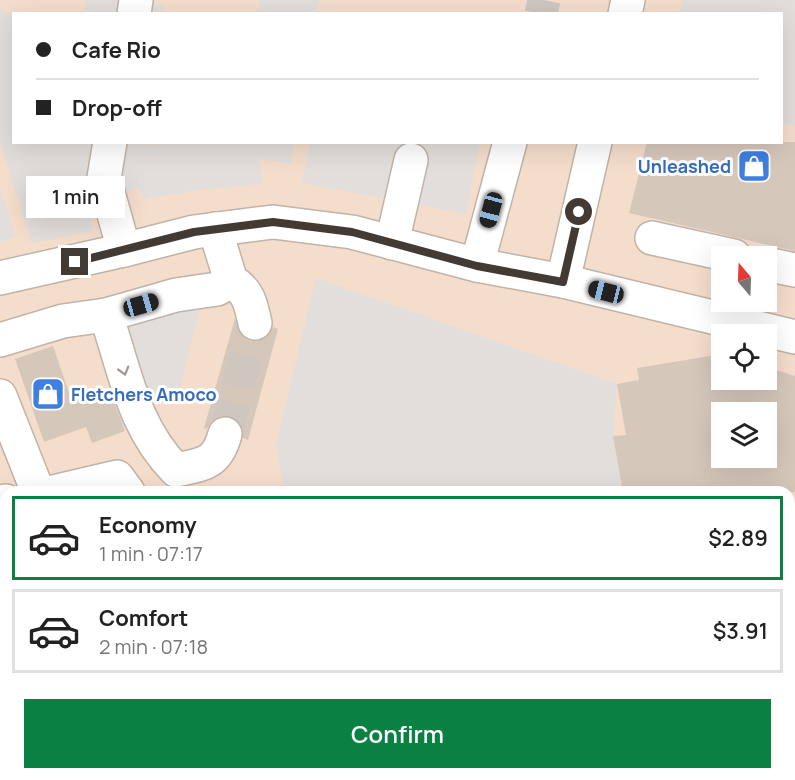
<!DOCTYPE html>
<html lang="en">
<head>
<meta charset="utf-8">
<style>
  body { margin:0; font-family:Manrope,sans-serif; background:#f2f2f2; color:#222; height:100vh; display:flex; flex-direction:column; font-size:22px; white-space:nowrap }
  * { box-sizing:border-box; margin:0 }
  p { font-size:20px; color:#767676 }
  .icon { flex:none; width:33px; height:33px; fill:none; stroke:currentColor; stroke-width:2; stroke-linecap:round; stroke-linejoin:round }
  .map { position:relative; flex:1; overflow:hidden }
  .details { position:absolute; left:0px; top:486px; width:795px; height:294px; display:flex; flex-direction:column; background:#fff; border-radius:18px 18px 0 0; box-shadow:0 6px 24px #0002 }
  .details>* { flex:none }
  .hud { position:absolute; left:12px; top:12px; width:771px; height:132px; border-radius:0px; box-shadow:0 6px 24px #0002; display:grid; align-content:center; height:132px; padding:0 24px; background:#fff }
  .needle { width:39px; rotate:341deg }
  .tools { position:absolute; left:711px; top:246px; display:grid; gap:12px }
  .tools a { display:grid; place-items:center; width:66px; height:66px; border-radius:0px; background:#fff; box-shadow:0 6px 24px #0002; font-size:30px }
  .end { position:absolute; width:27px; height:27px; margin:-14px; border:8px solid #433a33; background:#fff; box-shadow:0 0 0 3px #fff }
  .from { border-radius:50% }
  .bubble { position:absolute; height:42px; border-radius:0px; background:#fff; box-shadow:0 6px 24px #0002; font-size:20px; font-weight:600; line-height:42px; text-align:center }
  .car { position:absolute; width:18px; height:36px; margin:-18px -9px; border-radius:8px; box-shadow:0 0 4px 2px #0007; background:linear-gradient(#222 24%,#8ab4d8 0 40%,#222 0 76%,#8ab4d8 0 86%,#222 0) }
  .hud b { display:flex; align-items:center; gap:21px; height:57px; font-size:22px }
  .hud b+b { border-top:2px solid #e0e0e0 }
  .hud i { width:15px; height:15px; background:#222 }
  ul { padding:10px 0 0; list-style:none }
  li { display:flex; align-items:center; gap:18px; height:84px; margin:0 12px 9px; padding:0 12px; border:3px solid #e0e0e0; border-radius:0px }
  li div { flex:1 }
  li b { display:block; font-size:22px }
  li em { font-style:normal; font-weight:600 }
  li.current { border-color:#0b8043 }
  li>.icon { width:54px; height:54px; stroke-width:1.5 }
  .action { display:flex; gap:12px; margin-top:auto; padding:12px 24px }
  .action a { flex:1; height:69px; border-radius:0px; background:#0b8043; color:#fff; font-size:24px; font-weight:600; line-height:69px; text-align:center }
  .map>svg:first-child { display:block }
</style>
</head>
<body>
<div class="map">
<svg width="795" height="780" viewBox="0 0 795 780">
  <rect width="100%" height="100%" fill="#f2eae2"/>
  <!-- commercial -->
  <path fill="#f5ddcc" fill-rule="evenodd" d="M 0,0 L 795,0 L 795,780 L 32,780 L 30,774 L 789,774 L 789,492 L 6,492 L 6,700 L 0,682 ZM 14,14 L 782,14 L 782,142 L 14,142 ZM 722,256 L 766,256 L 766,302 L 722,302 ZM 722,334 L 766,334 L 766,380 L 722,380 ZM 722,412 L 766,412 L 766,458 L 722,458 Z"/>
  <!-- parking -->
  <g fill="#e2dedb">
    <path d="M 86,0 L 130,0 L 164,6 L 163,13 L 84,14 Z"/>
    <path d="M 260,0 L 319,0 L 317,13 L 257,13 Z"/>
    <path d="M 683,0 L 795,0 L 795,126 L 782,123 L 782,14 L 680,13 Z"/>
    <path d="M 0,8 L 13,17 L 14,142 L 58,143 L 60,148 L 62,142 L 144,142 L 144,145 L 159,145 L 160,142 L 294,143 L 290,164 L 260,159 L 262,184 L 200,190 L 144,199 L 140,188 L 87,206 L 93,231 L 32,243 L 0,142 Z"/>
    <path d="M 310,143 L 480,143 L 466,214 L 302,183 Z"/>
    <path d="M 0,188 L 15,237 L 0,242 Z"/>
    <path d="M 316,278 L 617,384 L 613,436 L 623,492 L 285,492 L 276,444 Z"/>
    <path d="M 189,282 L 199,312 L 178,397 L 142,388 L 123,320 Z"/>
  </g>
  <!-- building -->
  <g fill="#d6c7bb" fill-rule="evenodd">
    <path d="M 647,142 L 795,142 L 795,251 L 629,213 Z"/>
    <path d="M 235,318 L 241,335 L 250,341 L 260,341 L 268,336 L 273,327 L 278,329 L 248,440 L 243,438 L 243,430 L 239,422 L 230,416 L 221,416 L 212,420 L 207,429 L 204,428 Z"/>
    <path d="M 53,346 L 73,404 L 110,391 L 125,431 L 92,443 L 86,427 L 44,442 L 15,359 Z"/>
    <path d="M 722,354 L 722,380 L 766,380 L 766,367 L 795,376 L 795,492 L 623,492 L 613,436 L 626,435 L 617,384 L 639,380 L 637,368 ZM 722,412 L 766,412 L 766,458 L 722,458 Z"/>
  </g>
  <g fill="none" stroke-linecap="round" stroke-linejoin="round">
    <!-- minor-tunnel -->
    <g stroke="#cfc7bf" stroke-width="33" stroke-dasharray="33 16" stroke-linecap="butt">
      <path d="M 541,14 L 544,0"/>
      <path d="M 225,434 L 255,323"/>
    </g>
    <!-- minor casing -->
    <g stroke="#c0b3a8" stroke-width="36">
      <g id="minor">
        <path d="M 134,14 L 136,0"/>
        <path d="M 625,14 L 628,0"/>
        <path d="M 110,142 L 104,178 L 124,250"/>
        <path d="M 215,229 L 231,281 C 248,290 251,304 255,323"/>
        <path d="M 652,238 L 734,256"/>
        <path d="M 392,243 L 411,160"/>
        <path d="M 766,264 L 795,270"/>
        <path d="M 477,265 L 510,142"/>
        <path d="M 0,278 L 124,250 L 194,232 L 273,222 L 352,232 L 477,265 L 563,281 L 795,337"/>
        <path d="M 563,281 L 595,142"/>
        <path d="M 106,315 C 125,371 133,427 176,470 C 204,464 217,464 225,434"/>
        <path d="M 0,340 L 63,321 L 106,315 L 176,295 L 217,289 L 231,281"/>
        <path d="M 0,396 L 38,492"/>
        <path d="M 53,492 L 117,477 L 128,492"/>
        <path d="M 0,502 L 6,501"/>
        <path d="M 789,750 L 795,749"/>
        <path d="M 239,774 L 241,780"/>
        <path d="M 686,780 L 711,774"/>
        <path d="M 774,780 L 788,774"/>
      </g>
    </g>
    <!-- major casing -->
    <g stroke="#e5a55d" stroke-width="36">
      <g id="major">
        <path d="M 0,682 L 6,701"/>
        <path d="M 30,774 L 32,780"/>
      </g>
    </g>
    <!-- minor -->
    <use href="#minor" stroke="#fff" stroke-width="33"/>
    <!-- major -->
    <use href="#major" stroke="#ffcb8e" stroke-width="33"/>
  </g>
  <!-- one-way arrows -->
  <defs><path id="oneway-chevron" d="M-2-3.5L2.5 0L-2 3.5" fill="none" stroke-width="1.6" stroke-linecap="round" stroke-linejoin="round" transform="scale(1.5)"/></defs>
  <use stroke="#a19c99" href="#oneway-chevron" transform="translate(124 371) rotate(74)"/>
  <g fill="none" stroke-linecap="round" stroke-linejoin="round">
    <!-- route -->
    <path stroke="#433a33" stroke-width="8" d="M 75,262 L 194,232 L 273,222 L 352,232 L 477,266 L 563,282 L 579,212"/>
  </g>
  <!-- icons -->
  <defs>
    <g id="shop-square" transform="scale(1.725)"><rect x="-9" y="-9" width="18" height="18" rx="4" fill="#3f7fe0" stroke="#fff"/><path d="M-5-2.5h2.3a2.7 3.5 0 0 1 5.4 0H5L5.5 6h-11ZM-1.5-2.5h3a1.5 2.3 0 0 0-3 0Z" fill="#fff"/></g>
  </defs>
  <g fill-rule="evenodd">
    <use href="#shop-square" x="754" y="166"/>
    <use href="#shop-square" x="48" y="394"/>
  </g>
  <g text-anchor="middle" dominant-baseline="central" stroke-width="6" stroke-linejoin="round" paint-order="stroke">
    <!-- shop labels -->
    <g font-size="18" font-weight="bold" fill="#366cbe" stroke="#fff" text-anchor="end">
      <text x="731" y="166">Unleashed</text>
      <text x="71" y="394" text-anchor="start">Fletchers Amoco</text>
    </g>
  </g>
</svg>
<div class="tools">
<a><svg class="needle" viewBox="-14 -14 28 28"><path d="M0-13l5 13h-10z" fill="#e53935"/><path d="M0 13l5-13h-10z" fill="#767676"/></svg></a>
<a><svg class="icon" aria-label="locate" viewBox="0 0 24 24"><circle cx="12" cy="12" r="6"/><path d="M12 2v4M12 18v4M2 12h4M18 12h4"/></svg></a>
<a><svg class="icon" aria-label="layers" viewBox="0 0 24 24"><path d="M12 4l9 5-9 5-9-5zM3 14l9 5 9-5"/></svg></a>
</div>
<i class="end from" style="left:579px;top:212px"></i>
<i class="end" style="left:75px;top:262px"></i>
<div class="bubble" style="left:26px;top:176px;width:99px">1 min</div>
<i class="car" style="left:491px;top:210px;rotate:195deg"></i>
<i class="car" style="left:606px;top:292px;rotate:284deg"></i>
<i class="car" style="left:141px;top:305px;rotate:74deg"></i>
<div class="hud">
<b><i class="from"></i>Cafe Rio</b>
<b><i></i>Drop-off</b>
</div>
<section class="details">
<ul>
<li class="current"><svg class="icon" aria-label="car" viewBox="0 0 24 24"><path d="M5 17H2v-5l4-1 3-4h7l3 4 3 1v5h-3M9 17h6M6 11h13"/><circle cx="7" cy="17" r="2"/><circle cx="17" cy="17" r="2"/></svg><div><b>Economy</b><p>1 min · 07:17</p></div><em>$2.89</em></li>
<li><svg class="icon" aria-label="car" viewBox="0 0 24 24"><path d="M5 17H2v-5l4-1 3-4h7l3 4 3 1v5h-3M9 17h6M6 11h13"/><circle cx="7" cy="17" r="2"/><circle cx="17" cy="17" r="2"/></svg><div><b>Comfort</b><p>2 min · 07:18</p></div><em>$3.91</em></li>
</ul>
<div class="action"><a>Confirm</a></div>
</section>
</div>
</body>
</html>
